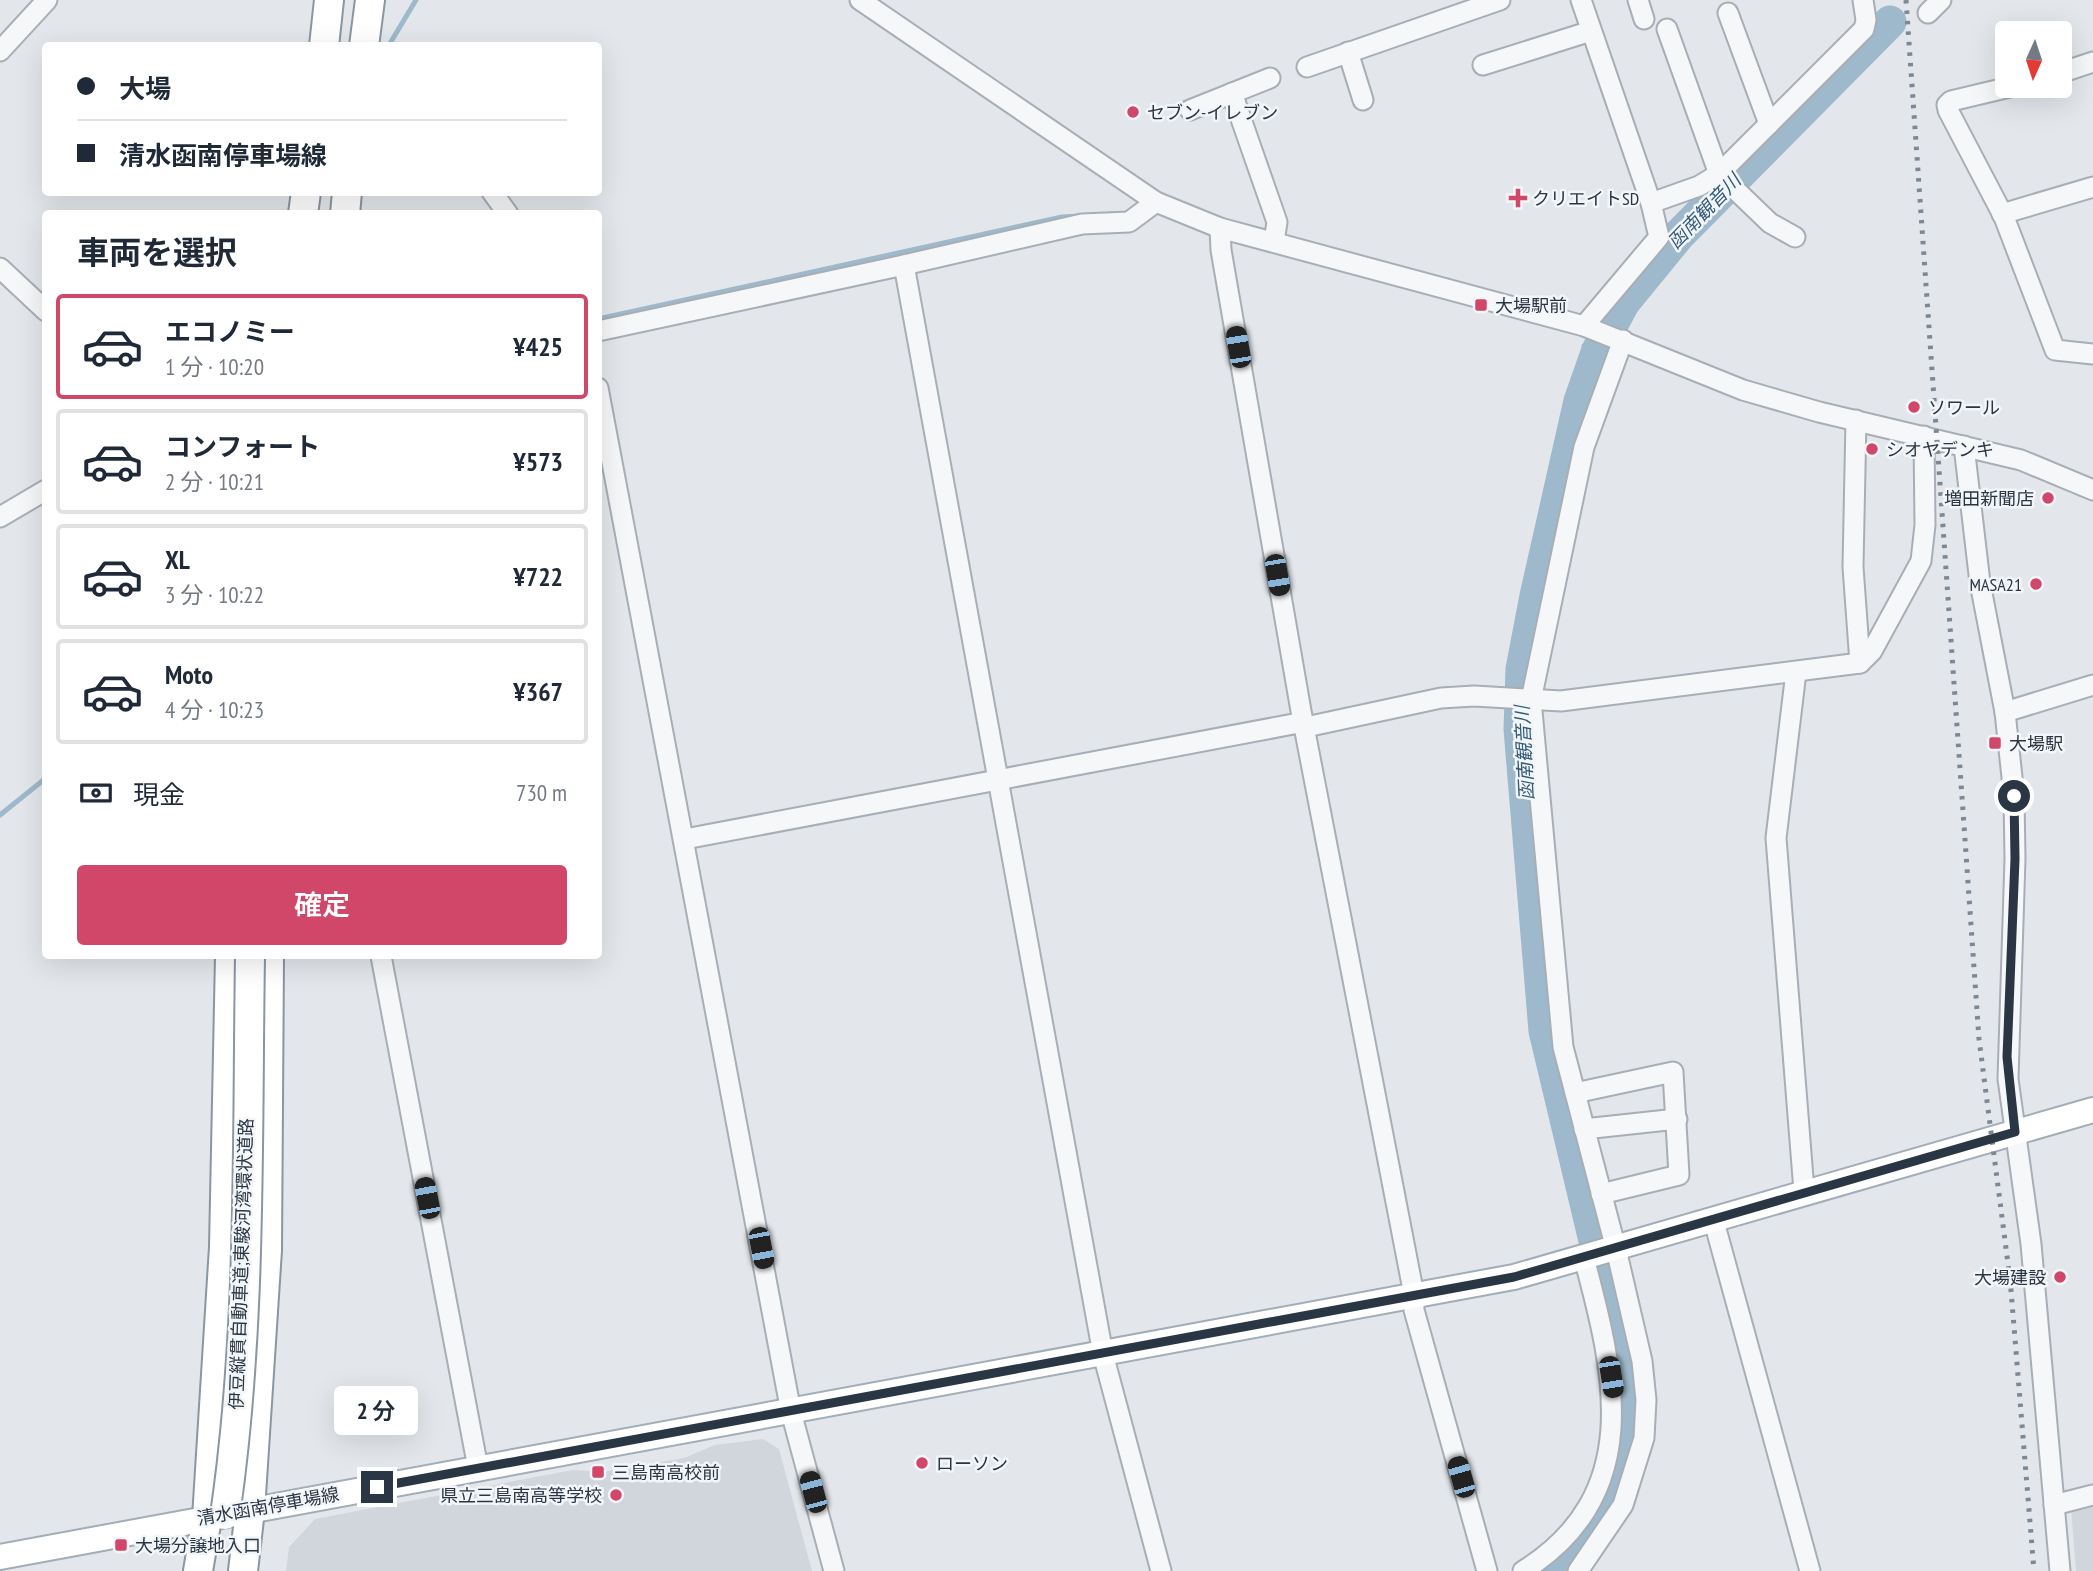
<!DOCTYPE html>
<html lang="ja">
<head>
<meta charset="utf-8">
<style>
  body { margin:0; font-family:"PT Sans Narrow","Noto Sans JP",sans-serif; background:#f6f6f7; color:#1f2937; height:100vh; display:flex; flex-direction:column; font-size:26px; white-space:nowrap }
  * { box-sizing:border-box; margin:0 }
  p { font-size:23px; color:#747a83 }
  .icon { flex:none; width:38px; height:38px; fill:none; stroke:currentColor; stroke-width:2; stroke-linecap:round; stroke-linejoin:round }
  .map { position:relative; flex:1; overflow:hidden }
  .side { position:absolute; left:42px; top:210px; width:560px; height:749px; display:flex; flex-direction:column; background:#fff; border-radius:7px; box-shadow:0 7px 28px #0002 }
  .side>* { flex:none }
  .hud { position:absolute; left:42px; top:42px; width:560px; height:154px; border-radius:7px; box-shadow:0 7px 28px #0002; display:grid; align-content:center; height:154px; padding:0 35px; background:#fff }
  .needle { width:46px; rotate:183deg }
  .controls { position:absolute; left:1995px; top:21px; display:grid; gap:14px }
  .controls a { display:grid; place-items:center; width:77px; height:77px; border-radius:7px; background:#fff; box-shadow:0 7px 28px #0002; font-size:35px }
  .end { position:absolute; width:32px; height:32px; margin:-16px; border:9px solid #2a3644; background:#fff; box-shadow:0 0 0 4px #fff }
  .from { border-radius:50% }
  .bubble { position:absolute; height:49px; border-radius:7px; background:#fff; box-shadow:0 7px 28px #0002; font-size:23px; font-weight:600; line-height:49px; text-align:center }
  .car { position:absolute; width:21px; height:42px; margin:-21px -10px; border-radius:9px; box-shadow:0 0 5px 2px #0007; background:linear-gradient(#222 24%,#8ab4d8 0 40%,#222 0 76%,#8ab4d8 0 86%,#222 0) }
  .hud b { display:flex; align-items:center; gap:24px; height:66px; font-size:26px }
  .hud b+b { border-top:2px solid #e0e1e3 }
  .hud i { width:18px; height:18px; background:#1f2937 }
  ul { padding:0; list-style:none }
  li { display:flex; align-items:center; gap:21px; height:105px; margin:0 14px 10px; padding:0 21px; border:4px solid #e0e1e3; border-radius:7px }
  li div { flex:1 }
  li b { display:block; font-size:26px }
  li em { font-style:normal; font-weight:600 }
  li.selected { border-color:#d1476a }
  li>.icon { width:63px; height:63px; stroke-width:1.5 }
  h2 { padding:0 35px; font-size:32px; line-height:84px }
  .pay { display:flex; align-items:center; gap:18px; height:77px; padding:0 35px; font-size:26px }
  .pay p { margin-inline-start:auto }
  .button { display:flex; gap:14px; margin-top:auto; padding:14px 35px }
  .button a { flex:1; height:80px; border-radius:7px; background:#d1476a; color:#fff; font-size:28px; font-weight:600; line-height:80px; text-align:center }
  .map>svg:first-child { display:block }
</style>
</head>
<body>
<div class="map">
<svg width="2093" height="1571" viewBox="0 0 2093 1571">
  <rect width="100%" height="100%" fill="#e3e7eb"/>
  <!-- built -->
  <g fill="#d1d6dd">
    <path d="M 763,1439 L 779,1449 L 812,1571 L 286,1571 L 289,1547 L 315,1519 L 573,1470 L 603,1472 L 684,1458 L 715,1445 Z"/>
    <path d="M 2093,1502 L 2093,1571 L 2076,1571 L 2071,1508 Z"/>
  </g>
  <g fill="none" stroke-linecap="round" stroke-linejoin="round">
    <!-- stream -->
    <g stroke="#9eb9cb" stroke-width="5">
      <path d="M 389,45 L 416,0"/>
      <path d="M 598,319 L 1062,217 L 1116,214"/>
      <path d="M 1584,346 L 1598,350"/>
      <path d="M 0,815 L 46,778"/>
    </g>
    <!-- river -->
    <path stroke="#9eb9cb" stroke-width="33" d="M 1548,1571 C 1561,1563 1569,1553 1579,1542 C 1626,1488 1625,1443 1627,1375 L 1545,1031 L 1520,729 L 1522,669 L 1536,596 L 1580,401 L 1598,350 L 1624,302 L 1678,236 L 1890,22"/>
    <!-- minor casing -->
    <g stroke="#a8aeb6" stroke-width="23">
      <g id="minor">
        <path d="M 860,0 L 1156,202 L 1220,228 L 1584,326 L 1743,390 L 1819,412 L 2021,460 L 2093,490"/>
        <path d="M 1581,0 L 1651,203"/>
        <path d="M 1638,0 L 1644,19"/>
        <path d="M 1728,13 L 1769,124"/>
        <path d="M 1928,13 L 1941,0"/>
        <path d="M 1667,29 L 1719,174 L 1770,223 L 1795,237"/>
        <path d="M 0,51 L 47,0"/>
        <path d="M 1348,52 L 1363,100"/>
        <path d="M 1483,65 L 1591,31"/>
        <path d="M 1307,67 L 1500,0"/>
        <path d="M 2060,73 L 2093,62"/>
        <path d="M 2014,86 L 1951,101 L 1947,105 L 1948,110 L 2004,217 L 2055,350 L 2093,354"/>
        <path d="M 1232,93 L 1277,222 L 1274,242"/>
        <path d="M 1190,110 L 1270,78"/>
        <path d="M 492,192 L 508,214"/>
        <path d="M 1156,202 L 1129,222 L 1082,224 L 904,265 L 1103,1354 L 1161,1571"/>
        <path d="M 2002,214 L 2093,187"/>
        <path d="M 1220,228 L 1221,250 L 1301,711 L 1414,1295 L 1414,1310 L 1487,1571"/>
        <path d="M 0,268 L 46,311"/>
        <path d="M 1584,326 L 1659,237 L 1651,203 L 1699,186 L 1719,174 L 1864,29 L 1866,20 L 1863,0"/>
        <path d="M 598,331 L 904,265"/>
        <path d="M 598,388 L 791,1412 L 834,1571"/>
        <path d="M 1856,420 L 1853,567 L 1860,663"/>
        <path d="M 1964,446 L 1980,583 L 2005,712 L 2014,796 L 2015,859 L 2008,1079 L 2031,1244 L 2060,1571"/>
        <path d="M 0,517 L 46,490"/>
        <path d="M 1796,672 L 1776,838 L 1804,1191"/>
        <path d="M 2005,712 L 2093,685"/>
        <path d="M 1306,727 L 1441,698 L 1474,696 L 1561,701 L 1860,663 L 1872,651 L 1921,561 L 1925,525 L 1924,436"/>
        <path d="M 685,839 L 1304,722"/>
        <path d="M 381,956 L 478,1468"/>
        <path d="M 1575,1093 L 1673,1072 L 1679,1175 L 1601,1194"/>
        <path d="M 1584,1129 L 1677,1119"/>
        <path d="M 1713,1218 L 1810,1571"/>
        <path d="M 2054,1505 L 2093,1495"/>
        <path d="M 1523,1571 C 1645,1495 1615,1374 1584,1258"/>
        <path d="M 1578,1571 L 1623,1505 L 1644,1438 L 1646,1400 L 1642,1361 L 1616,1249 L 1563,1047 L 1531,700 L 1584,447 L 1623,340"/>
      </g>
    </g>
    <!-- major casing -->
    <g stroke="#a2adb7" stroke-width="28">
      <path id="major" d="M 0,1557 L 1514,1277 L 2093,1110"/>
    </g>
    <!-- highway casing -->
    <g stroke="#8a96a2" stroke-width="32">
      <g id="highway">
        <path d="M 324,46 L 329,0"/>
        <path d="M 364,46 L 370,0"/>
        <path d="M 303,214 L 306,192"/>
        <path d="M 345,214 L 347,192"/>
        <path d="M 198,1571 L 207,1518 L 224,1247 L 230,956"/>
        <path d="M 243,1571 L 250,1510 L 267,1250 L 269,956"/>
      </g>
    </g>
    <!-- minor -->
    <use href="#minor" stroke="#f6f7f9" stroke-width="19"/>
    <!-- major -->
    <use href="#major" stroke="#fff" stroke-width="24"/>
    <!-- highway -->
    <use href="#highway" stroke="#fff" stroke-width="28"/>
    <!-- rail -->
    <g stroke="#7c8895" stroke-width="5" stroke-dasharray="3.5 7" stroke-linecap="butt">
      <path d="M 1906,0 L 1979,1039 L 2011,1287"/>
      <path d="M 2010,1278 L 2034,1571"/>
    </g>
    <!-- highway-bridge casing -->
    <g stroke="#8a96a2" stroke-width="32" stroke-linecap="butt">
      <path id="highway-bridge" d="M 225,1515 C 252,1331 247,1141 250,956"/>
    </g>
    <!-- highway-bridge -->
    <use href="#highway-bridge" stroke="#fff" stroke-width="28"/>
  </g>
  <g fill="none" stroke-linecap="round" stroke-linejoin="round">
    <!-- route -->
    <path stroke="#2a3644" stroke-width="9" d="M 377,1487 L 1514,1277 L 2015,1132 L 2007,1057 L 2015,859 L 2014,796"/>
  </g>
  <!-- markers -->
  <g fill="#d1476a" stroke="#f3f6f8" stroke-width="2.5">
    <circle cx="1133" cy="112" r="7"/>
    <path d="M1514.5 187.5h7v7h7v7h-7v7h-7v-7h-7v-7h7z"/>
    <rect x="1474" y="298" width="14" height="14" rx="3.5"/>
    <circle cx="1914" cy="407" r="7"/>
    <circle cx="1872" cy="449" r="7"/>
    <circle cx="2048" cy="498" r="7"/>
    <circle cx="2036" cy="584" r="7"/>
    <rect x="1988" y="736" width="14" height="14" rx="3.5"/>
    <circle cx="2060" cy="1277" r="7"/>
    <circle cx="922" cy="1463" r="7"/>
    <rect x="591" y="1465" width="14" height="14" rx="3.5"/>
    <circle cx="616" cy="1495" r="7"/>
    <rect x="114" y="1538" width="14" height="14" rx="3.5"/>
  </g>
  <g text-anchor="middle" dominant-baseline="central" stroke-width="5" stroke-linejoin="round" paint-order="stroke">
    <!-- poi labels -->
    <g font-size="18" fill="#2a3644" stroke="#f3f6f8" text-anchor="start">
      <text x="1147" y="112">セブン-イレブン</text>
      <text x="1532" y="198">クリエイトSD</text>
      <text x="1495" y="305">大場駅前</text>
      <text x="1928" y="407">ソワール</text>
      <text x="1886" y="449">シオヤデンキ</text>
      <text x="2034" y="498" text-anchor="end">増田新聞店</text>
      <text x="2022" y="584" text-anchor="end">MASA21</text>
      <text x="2009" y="743">大場駅</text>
      <text x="2046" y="1277" text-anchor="end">大場建設</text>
      <text x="936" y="1463">ローソン</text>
      <text x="612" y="1472">三島南高校前</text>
      <text x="602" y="1495" text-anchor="end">県立三島南高等学校</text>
      <text x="135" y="1545">大場分譲地入口</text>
    </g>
    <!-- street labels -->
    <g font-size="18" fill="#2a3644" stroke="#f3f6f8">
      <text transform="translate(241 1264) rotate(-88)">伊豆縦貫自動車道;東駿河湾環状道路</text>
      <text transform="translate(268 1506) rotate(-10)">清水函南停車場線</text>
    </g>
    <!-- water labels -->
    <g font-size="19" font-style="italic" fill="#335a79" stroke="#f3f6f8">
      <text transform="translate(1704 211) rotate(-46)">函南観音川</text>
      <text transform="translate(1524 753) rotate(-93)">函南観音川</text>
    </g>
  </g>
</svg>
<div class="controls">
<a><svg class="needle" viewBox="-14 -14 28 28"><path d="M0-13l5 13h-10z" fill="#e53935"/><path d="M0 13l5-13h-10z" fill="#747a83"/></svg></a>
</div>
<i class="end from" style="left:2014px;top:796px"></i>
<i class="end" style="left:377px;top:1487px"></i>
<div class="bubble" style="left:334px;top:1386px;width:84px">2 分</div>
<i class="car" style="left:1238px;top:347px;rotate:350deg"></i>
<i class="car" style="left:1277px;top:575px;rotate:170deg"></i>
<i class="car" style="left:427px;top:1198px;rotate:349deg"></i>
<i class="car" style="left:761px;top:1248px;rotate:169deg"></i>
<i class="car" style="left:1611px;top:1377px;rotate:171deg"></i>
<i class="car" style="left:1461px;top:1477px;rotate:344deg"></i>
<i class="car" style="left:813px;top:1492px;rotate:345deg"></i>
<div class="hud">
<b><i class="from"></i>大場</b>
<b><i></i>清水函南停車場線</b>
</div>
<section class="side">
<h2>車両を選択</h2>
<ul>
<li class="selected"><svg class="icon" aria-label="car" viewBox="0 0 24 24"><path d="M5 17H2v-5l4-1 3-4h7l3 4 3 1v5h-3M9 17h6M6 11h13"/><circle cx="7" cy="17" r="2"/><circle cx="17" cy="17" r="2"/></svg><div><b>エコノミー</b><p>1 分 · 10:20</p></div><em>¥425</em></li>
<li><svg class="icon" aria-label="car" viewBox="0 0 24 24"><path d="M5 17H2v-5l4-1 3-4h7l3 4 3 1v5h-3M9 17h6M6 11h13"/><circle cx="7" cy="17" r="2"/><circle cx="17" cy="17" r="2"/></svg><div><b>コンフォート</b><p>2 分 · 10:21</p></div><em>¥573</em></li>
<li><svg class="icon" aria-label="car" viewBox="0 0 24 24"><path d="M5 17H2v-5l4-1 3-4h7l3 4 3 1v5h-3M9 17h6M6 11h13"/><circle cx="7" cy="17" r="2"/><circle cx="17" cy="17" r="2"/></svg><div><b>XL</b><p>3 分 · 10:22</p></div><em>¥722</em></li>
<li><svg class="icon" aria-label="car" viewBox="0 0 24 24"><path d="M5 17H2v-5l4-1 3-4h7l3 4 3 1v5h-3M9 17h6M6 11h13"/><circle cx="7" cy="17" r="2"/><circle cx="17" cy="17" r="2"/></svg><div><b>Moto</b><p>4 分 · 10:23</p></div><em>¥367</em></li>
</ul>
<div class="pay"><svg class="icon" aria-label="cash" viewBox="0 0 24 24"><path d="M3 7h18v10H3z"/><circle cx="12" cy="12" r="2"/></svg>現金<p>730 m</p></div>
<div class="button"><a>確定</a></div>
</section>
</div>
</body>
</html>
